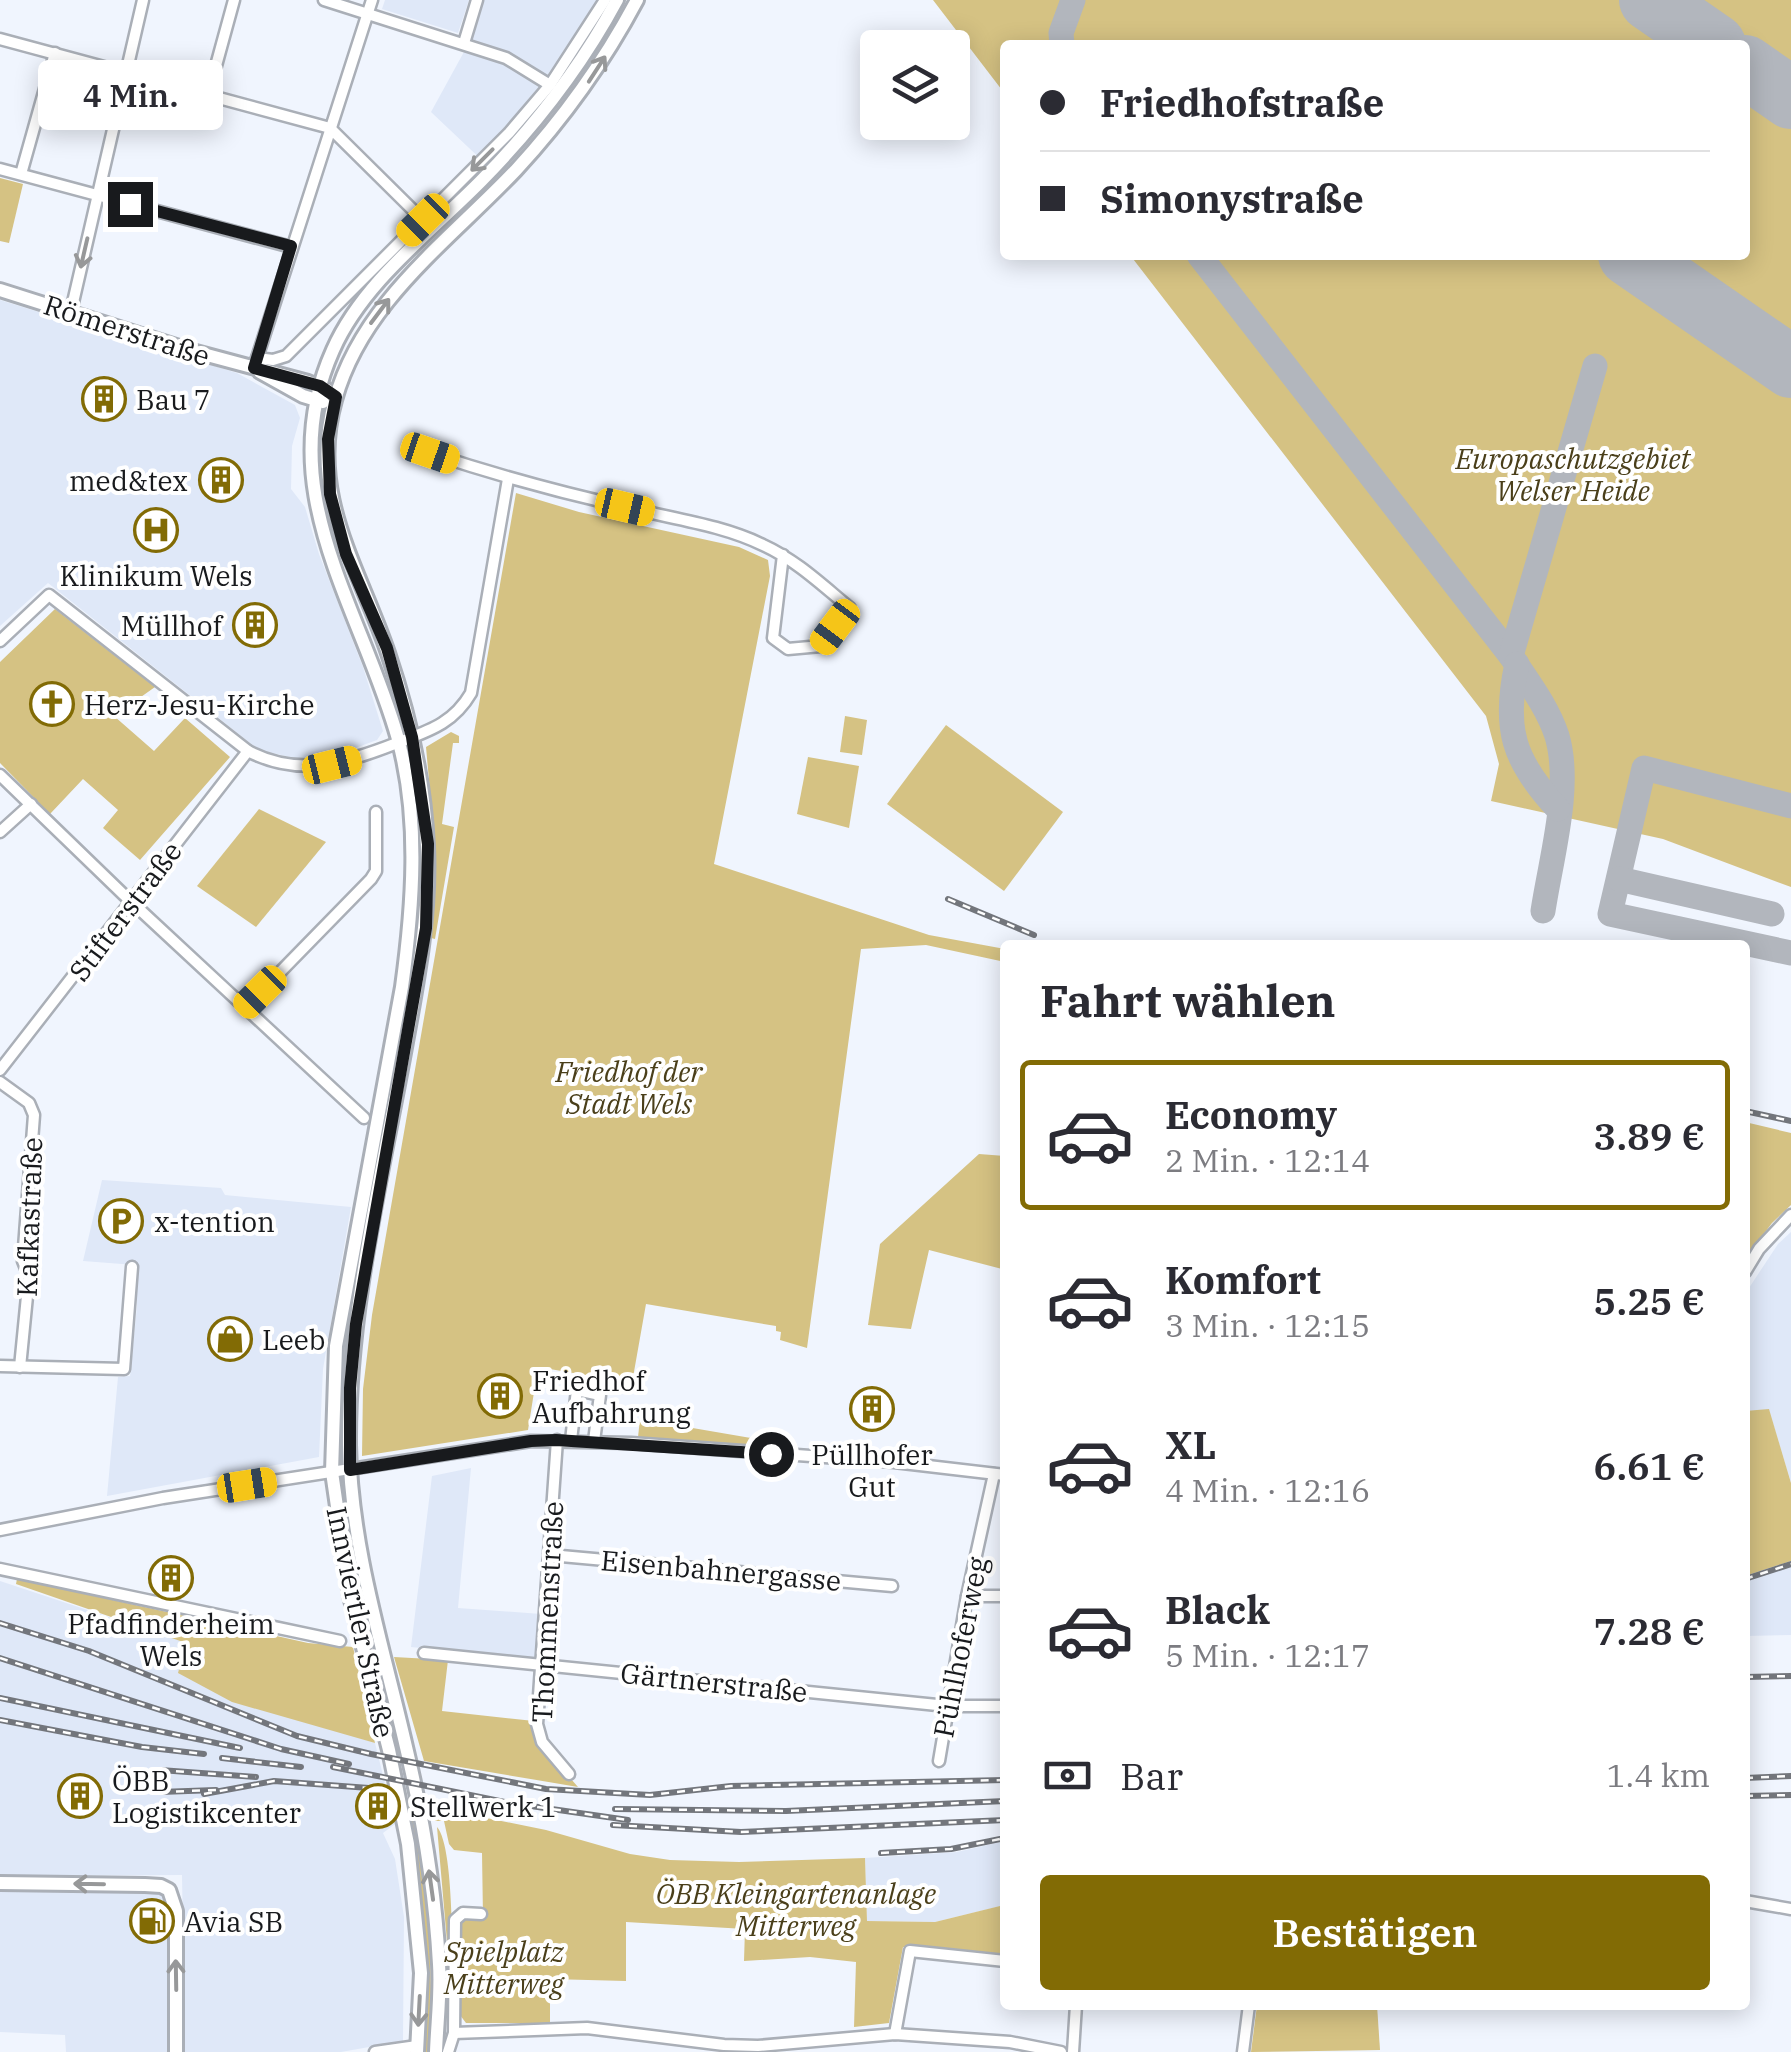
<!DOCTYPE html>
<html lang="de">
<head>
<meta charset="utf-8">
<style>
  body { margin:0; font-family:"IBM Plex Serif",serif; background:#f2f2f3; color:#2b2b33; height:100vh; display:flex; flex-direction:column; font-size:38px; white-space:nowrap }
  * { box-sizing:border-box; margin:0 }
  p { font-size:32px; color:#7c7c81 }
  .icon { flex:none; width:55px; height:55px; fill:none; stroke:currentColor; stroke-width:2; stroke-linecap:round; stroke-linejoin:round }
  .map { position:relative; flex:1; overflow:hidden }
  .details { position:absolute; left:1000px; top:940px; width:750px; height:1070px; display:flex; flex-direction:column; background:#fff; border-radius:10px; box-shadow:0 5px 25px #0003 }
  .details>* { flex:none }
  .banner { position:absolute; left:1000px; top:40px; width:750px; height:220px; border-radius:10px; box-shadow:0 5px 25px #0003; display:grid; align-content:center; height:220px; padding:0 40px; background:#fff }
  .buttons { position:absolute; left:860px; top:30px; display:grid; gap:20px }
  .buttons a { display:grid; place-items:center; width:110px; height:110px; border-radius:10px; background:#fff; box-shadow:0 5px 25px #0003; font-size:50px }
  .end { position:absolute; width:45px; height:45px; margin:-22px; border:12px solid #181a1d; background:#fff; box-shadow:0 0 0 5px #fff }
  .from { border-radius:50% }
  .bubble { position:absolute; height:70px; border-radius:10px; background:#fff; box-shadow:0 5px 25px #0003; font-size:32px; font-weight:600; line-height:70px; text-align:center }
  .car { position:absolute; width:30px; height:60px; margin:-30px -15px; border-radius:12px; box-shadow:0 0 8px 2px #0007; background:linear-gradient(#f5c518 24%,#345 0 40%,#f5c518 0 76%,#345 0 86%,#f5c518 0) }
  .banner b { display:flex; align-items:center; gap:35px; height:95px; font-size:38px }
  .banner b+b { border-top:2px solid #e1e1e2 }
  .banner i { width:25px; height:25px; background:#2b2b33 }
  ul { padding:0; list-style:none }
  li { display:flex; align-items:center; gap:30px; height:150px; margin:0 20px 15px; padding:0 20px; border:5px solid transparent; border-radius:10px }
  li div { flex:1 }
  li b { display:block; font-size:38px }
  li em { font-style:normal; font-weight:600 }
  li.selected { border-color:#826b05 }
  li>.icon { width:90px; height:90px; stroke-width:1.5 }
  h2 { padding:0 40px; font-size:45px; line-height:120px }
  .pay { display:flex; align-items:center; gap:25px; height:110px; padding:0 40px; font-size:38px }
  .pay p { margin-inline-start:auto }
  .cta { display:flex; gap:20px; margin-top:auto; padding:20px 40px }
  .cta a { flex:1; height:115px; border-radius:10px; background:#826b05; color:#fff; font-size:40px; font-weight:600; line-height:115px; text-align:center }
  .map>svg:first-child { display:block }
</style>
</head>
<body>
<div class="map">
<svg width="1791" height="2052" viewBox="0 0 1791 2052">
  <rect width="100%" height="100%" fill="#f0f5fe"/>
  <!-- built -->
  <g fill="#dfe8f8">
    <path d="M 385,0 L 469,0 L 458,33 L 382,9 Z"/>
    <path d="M 481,0 L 609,0 L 560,80 L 487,165 L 431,112 L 465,50 Z"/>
    <path d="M 0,300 L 237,373 L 295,405 L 300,418 L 292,446 L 291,489 L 305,507 L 319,554 L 363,667 L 383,731 L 377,740 L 336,755 L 299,759 L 259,750 L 48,583 L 0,626 Z"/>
    <path d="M 102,1180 L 221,1188 L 225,1195 L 351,1207 L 323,1369 L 319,1457 L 107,1496 L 118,1377 L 130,1376 L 137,1306 L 135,1265 L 83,1261 Z"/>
    <path d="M 1791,1232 L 1791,1483 L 1769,1410 L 1745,1411 L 1745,1294 L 1778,1244 Z"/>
    <path d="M 471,1468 L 458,1608 L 541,1614 L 537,1660 L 411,1647 L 432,1476 Z"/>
    <path d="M 1791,1561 L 1791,1635 L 1745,1636 L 1745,1576 Z"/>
    <path d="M 0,1581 L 187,1643 L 319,1725 L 375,1743 L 395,1824 L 383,1833 L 395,1859 L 404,1917 L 403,2041 L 341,2052 L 185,2052 L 182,1875 L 0,1876 Z"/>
    <path d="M 1005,1841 L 1005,1905 L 935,1922 L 867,1921 L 865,1858 L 957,1852 Z"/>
    <path d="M 160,1890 L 171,1901 L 169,2052 L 66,2052 L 65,2035 L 0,2032 L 0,1891 Z"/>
  </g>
  <!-- green -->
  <g fill="#d5c283">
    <path d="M 933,0 L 1791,0 L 1791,887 L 1663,839 L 1491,801 L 1499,764 L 1486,716 L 1130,255 L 1745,255 L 1745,45 L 1005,45 L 1005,94 Z"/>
    <path d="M 0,178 L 23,184 L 9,243 L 0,241 Z"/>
    <path d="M 516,493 L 579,512 L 739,547 L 768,560 L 770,576 L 714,864 L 929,935 L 1005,949 L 1005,962 L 926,945 L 861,949 L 807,1348 L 780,1340 L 781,1332 L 776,1331 L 776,1326 L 646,1304 L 632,1383 L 538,1367 L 528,1430 L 362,1456 L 363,1389 L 372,1315 Z"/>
    <path d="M 55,609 L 155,687 L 114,716 L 154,751 L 185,718 L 230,757 L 140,860 L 103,828 L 118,810 L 83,779 L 50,814 L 0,763 L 0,662 Z"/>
    <path d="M 845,716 L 867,720 L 862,755 L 840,752 Z"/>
    <path d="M 946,725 L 1063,812 L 1004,891 L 887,804 Z"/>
    <path d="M 451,732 L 459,736 L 459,743 L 453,743 L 442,824 L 454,827 L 435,939 L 431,938 L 435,847 L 426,747 Z"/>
    <path d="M 808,757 L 859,766 L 849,828 L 797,814 Z"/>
    <path d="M 259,809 L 326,842 L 256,927 L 197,886 Z"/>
    <path d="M 1745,1122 L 1791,1133 L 1791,1205 L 1772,1223 L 1745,1259 Z"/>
    <path d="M 979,1154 L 1005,1156 L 1002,1269 L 929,1250 L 911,1329 L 868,1325 L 880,1244 Z"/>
    <path d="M 1769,1409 L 1791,1483 L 1791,1561 L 1745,1576 L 1745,1411 Z"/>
    <path d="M 640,1419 L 769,1441 L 769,1446 L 638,1437 Z"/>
    <path d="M 17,1579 L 308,1643 L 353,1647 L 375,1743 L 232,1702 L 178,1673 L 186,1643 L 16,1584 Z"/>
    <path d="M 394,1657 L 448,1660 L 442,1711 L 534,1721 L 537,1740 L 578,1787 L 424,1761 Z"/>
    <path d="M 406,1801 L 413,1803 C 427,1886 435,1967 429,2052 L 423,2052 C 429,1966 420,1886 406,1801 Z"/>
    <path d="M 432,1807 L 546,1830 L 630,1854 L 670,1860 L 739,1862 L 865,1858 L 867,1921 L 935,1922 L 1004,1905 L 1002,1956 L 903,1947 L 889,2023 L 854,2027 L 856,1962 L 810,1957 L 744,1961 L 745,1929 L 626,1922 L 626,1981 L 550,1979 L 550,2023 L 466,2023 L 457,2011 L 458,1926 L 468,1917 L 483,1917 L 482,1853 L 454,1850 L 449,1844 L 444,1821 L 435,1821 Z"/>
    <path d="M 437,1827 C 456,1848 452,1985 452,2021 L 448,2021 L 450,1976 Z"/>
    <path d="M 1257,2005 L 1377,2005 L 1380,2050 L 1251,2052 Z"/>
  </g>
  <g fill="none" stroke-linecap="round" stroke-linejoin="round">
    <!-- taxiway -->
    <g stroke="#b2b6bd" stroke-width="25">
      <path d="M 1062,45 L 1061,33 L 1073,0"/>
      <path d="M 1199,255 L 1511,656 C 1528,682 1547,706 1557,736 C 1572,787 1551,858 1543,911"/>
      <path d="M 1511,656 L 1595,366"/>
      <path d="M 1517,664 C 1503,728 1513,761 1558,809"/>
      <path d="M 1791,806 L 1644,768 L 1610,914 L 1791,953"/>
      <path d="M 1619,879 L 1772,914"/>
    </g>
    <!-- runway -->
    <g stroke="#b2b6bd" stroke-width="62">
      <path d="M 1650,0 L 1715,45"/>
      <path d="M 1745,66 L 1791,98"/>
      <path d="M 1629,255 L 1791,367"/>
    </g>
    <!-- minor casing -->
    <g stroke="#aaafb7" stroke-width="15">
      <g id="minor">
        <path d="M 324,0 L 506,58 L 550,85"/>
        <path d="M 0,39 L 330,128 L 423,220"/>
        <path d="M 464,43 L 477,0"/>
        <path d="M 208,95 L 234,0"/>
        <path d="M 0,169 L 291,247"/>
        <path d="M 21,174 L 55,53"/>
        <path d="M 71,311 L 143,0"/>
        <path d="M 257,358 L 273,360 L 286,356 L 509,133 L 550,85 L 605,0"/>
        <path d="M 256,361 L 372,0"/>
        <path d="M 430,453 C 496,475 562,493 630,508 C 674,519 722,525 763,545 C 796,560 822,585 850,608 L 821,646 L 788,649 L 773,638 L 783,555"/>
        <path d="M 0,641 L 49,595 L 248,751 C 300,778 346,763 397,743 C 428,731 453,724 471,693 L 508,479"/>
        <path d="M 0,775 L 124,895 L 364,1118"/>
        <path d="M 0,832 L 31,804"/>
        <path d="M 245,1008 L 371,879 L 376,871 L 376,812"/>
        <path d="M 0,1070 L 248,751"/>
        <path d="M 0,1082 L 29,1103 L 34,1115 L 23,1261 L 29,1276 L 20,1367"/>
        <path d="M 1745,1272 L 1759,1249 L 1791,1215"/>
        <path d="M 0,1366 L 124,1369 L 132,1267"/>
        <path d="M 557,1440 L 537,1724 L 542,1742 L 569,1774"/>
        <path d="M 571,1440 L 577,1390 L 600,1395 L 594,1441"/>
        <path d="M 0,1530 L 163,1498 L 531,1441 L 631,1443 L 894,1462 L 1005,1475"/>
        <path d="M 550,1555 L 892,1586"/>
        <path d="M 0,1569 L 340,1641"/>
        <path d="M 967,1596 L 1005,1596"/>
        <path d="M 424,1653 L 947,1706 L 1005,1706"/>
        <path d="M 939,1761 L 967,1596 L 994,1474"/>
        <path d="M 1745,1901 L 1791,1909"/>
        <path d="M 454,2033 L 587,2028 L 724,2045 L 758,2046 L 895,2034 L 1010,2042 L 1061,2052"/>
        <path d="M 895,2034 L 910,1951 L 1005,1961"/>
        <path d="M 375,2052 L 417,2046"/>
        <path d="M 448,2052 L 454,2033 L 455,1920 L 463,1913 L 481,1914"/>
        <path d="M 1073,2052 L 1076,2005"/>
        <path d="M 1243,2052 L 1249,2005"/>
      </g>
    </g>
    <!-- major casing -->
    <g stroke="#aaafb7" stroke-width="18">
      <g id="major">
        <path d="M 0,290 L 192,351 L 308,382 L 327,390"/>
        <path d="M 260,372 L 303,396 L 323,402"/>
        <path d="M 0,1883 L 145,1885 L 161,1886 L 169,1890 L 176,1911 L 176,2052"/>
        <path d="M 417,2052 L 421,1973 L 408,1844 L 389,1750 L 350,1596 L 332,1472 L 336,1346 L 402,987 C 413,907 420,818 398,739 C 361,607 270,490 333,350 C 363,282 431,232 482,180 C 535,126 581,67 617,0"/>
        <path d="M 436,2052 C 437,2023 441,1993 439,1964 C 435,1891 423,1818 406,1747 C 383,1646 351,1549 349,1445 C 348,1310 382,1175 406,1042 C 418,977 430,913 427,846 C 424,780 409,715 388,653 C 359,567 308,495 335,400 C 362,302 449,241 516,170 C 564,118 604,62 637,0"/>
      </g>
    </g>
    <!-- minor -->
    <use href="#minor" stroke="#fff" stroke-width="10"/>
    <!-- major -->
    <use href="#major" stroke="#fff" stroke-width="12"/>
    <!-- rail casing -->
    <g stroke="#73767c" stroke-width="6">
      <g id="rail">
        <path d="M 948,899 L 1034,935"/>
        <path d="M 1745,1111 L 1791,1121"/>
        <path d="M 1745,1579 L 1791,1564"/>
        <path d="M 0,1623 L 89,1651 L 297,1736 L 371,1754 L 546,1789 L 650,1795 L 731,1786 L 1005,1780"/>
        <path d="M 0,1658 L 281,1749 L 349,1764"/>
        <path d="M 1745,1677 L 1791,1676"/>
        <path d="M 0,1698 L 240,1748"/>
        <path d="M 0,1720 L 142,1747 L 204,1754"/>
        <path d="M 222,1758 L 301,1767"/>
        <path d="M 333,1767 L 510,1803 L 628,1820"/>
        <path d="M 160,1770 L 256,1777"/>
        <path d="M 1745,1778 L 1791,1776"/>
        <path d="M 160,1792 L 216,1790"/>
        <path d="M 204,1794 L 274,1781 L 369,1788"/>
        <path d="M 1745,1796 L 1791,1795"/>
        <path d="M 615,1809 L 786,1811 L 1005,1801"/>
        <path d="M 613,1825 L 741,1832 L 1005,1820"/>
        <path d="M 881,1853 L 951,1849 L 1005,1838"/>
      </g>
    </g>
    <!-- rail -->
    <use href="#rail" stroke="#fff" stroke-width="2.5" stroke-dasharray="8" stroke-linecap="butt"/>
  </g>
  <!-- one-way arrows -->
  <defs><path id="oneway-shaft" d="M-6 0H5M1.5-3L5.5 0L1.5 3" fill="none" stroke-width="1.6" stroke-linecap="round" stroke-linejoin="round" transform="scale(2.5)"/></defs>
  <g stroke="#979899">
    <use href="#oneway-shaft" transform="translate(597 69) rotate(-57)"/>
    <use href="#oneway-shaft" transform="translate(482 160) rotate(135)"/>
    <use href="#oneway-shaft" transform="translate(84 253) rotate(103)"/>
    <use href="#oneway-shaft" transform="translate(380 311) rotate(-53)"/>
    <use href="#oneway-shaft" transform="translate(89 1884) rotate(-179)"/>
    <use href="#oneway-shaft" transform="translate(431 1885) rotate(-98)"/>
    <use href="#oneway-shaft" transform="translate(176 1975) rotate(-91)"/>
    <use href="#oneway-shaft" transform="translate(419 2011) rotate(93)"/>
  </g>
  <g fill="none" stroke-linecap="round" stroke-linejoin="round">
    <!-- route -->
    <path stroke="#181a1d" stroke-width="12" d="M 130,204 L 291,246 L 254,368 L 320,386 L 336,397 L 328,439 L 330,494 L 346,554 L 387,648 L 412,737 L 428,844 L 426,928 L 356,1324 L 350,1388 L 350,1470 L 531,1441 L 556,1440 L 771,1454"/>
  </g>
  <!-- icons -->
  <defs>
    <g id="building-ring" transform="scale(2.25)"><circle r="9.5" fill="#fff" stroke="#826b05" stroke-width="1.5"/><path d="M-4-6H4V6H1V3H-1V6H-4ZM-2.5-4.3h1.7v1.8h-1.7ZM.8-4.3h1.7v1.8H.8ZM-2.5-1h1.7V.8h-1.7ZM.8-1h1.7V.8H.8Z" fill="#826b05"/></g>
    <g id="hospital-ring" transform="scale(2.25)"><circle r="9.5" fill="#fff" stroke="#826b05" stroke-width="1.5"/><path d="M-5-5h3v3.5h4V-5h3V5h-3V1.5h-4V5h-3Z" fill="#826b05"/></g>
    <g id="church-ring" transform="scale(2.25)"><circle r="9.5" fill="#fff" stroke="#826b05" stroke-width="1.5"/><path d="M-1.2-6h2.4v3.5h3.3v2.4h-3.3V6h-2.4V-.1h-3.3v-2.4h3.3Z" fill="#826b05"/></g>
    <g id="parking-ring" transform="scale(2.25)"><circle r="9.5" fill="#fff" stroke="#826b05" stroke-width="1.5"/><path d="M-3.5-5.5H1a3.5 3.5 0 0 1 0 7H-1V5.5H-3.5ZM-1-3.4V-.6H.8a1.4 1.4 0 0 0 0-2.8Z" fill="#826b05"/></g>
    <g id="shop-ring" transform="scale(2.25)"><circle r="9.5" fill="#fff" stroke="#826b05" stroke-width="1.5"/><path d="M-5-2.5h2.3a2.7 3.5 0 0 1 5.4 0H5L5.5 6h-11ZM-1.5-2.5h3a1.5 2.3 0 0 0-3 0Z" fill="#826b05"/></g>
    <g id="fuel-ring" transform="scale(2.25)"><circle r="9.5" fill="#fff" stroke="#826b05" stroke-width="1.5"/><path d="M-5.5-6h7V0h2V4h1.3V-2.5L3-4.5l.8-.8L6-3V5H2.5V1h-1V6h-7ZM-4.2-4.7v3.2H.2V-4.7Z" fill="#826b05"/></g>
  </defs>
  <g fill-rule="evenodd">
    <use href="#building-ring" x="104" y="399"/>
    <use href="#building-ring" x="221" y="480"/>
    <use href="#hospital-ring" x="156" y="530"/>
    <use href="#building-ring" x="255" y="625"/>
    <use href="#church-ring" x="52" y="704"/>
    <use href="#parking-ring" x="121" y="1221"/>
    <use href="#shop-ring" x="230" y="1339"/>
    <use href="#building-ring" x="500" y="1396"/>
    <use href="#building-ring" x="872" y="1409"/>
    <use href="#building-ring" x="171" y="1578"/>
    <use href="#building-ring" x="80" y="1796"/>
    <use href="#building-ring" x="378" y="1806"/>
    <use href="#fuel-ring" x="152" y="1921"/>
  </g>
  <g text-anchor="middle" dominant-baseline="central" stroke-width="8" stroke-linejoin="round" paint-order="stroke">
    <!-- street labels -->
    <g font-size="28" fill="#181a1d" stroke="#fff">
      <text transform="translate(127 330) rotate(18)">Römerstraße</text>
      <text transform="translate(125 911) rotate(-53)">Stifterstraße</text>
      <text transform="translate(29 1217) rotate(-88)">Kafkastraße</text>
      <text transform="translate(721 1570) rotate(5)">Eisenbahnergasse</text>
      <text transform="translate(547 1612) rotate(-87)">Thommenstraße</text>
      <text transform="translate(361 1622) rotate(78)">Innviertler Straße</text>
      <text transform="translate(960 1647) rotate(-79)">Pühlhoferweg</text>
      <text transform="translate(714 1682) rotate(6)">Gärtnerstraße</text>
    </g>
    <!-- poi labels -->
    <g font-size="28" fill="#181a1d" stroke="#fff" text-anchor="start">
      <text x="136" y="399">Bau 7</text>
      <text x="188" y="480" text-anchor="end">med&amp;tex</text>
      <text x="156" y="575" text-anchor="middle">Klinikum Wels</text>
      <text x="222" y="625" text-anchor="end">Müllhof</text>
      <text x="84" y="704">Herz-Jesu-Kirche</text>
      <text x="154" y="1221">x-tention</text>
      <text x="262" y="1339">Leeb</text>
      <text x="532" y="1380">Friedhof<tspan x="532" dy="32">Aufbahrung</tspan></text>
      <text x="872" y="1454" text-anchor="middle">Püllhofer<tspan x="872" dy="32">Gut</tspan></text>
      <text x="171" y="1623" text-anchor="middle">Pfadfinderheim<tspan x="171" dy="32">Wels</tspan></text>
      <text x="112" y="1780">ÖBB<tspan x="112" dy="32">Logistikcenter</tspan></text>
      <text x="410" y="1806">Stellwerk 1</text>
      <text x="184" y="1921">Avia SB</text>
    </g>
    <!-- park labels -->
    <g font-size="28" font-style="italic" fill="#4a3f1a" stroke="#fff">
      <text x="1573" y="458">Europaschutzgebiet<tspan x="1573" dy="32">Welser Heide</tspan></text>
      <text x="629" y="1071">Friedhof der<tspan x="629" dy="32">Stadt Wels</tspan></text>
      <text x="796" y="1893">ÖBB Kleingartenanlage<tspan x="796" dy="32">Mitterweg</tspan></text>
      <text x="504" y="1951">Spielplatz<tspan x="504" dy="32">Mitterweg</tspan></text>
    </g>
  </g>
</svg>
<div class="buttons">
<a><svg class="icon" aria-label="layers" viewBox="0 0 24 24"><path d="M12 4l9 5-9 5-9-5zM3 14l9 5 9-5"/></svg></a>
</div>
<i class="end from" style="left:771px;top:1454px"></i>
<i class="end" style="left:130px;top:204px"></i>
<div class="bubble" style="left:38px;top:60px;width:185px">4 Min.</div>
<i class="car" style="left:423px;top:220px;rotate:225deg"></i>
<i class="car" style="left:430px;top:453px;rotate:109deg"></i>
<i class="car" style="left:625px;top:507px;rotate:103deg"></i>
<i class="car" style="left:835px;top:627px;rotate:217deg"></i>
<i class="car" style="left:332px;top:765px;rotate:76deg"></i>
<i class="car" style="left:260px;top:992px;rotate:225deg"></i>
<i class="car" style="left:247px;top:1485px;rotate:81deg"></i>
<div class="banner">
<b><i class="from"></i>Friedhofstraße</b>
<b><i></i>Simonystraße</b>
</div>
<section class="details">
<h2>Fahrt wählen</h2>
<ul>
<li class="selected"><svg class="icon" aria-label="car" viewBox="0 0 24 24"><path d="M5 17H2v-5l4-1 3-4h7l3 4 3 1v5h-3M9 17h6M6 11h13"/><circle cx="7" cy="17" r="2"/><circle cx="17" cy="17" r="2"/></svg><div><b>Economy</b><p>2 Min. · 12:14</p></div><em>3.89 €</em></li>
<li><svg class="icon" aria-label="car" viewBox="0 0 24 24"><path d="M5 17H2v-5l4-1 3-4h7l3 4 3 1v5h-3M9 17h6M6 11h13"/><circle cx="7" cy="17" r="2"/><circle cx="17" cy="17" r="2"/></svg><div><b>Komfort</b><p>3 Min. · 12:15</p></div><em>5.25 €</em></li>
<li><svg class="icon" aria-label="car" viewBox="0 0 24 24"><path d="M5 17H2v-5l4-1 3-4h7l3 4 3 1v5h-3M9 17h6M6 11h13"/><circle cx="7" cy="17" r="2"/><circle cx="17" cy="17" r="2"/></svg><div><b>XL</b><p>4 Min. · 12:16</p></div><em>6.61 €</em></li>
<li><svg class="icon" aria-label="car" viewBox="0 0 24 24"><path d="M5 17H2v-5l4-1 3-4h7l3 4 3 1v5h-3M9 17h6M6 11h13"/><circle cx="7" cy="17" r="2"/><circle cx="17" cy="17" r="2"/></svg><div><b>Black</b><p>5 Min. · 12:17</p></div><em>7.28 €</em></li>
</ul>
<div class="pay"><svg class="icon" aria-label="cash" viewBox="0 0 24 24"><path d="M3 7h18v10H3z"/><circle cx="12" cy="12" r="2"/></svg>Bar<p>1.4 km</p></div>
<div class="cta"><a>Bestätigen</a></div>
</section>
</div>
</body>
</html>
